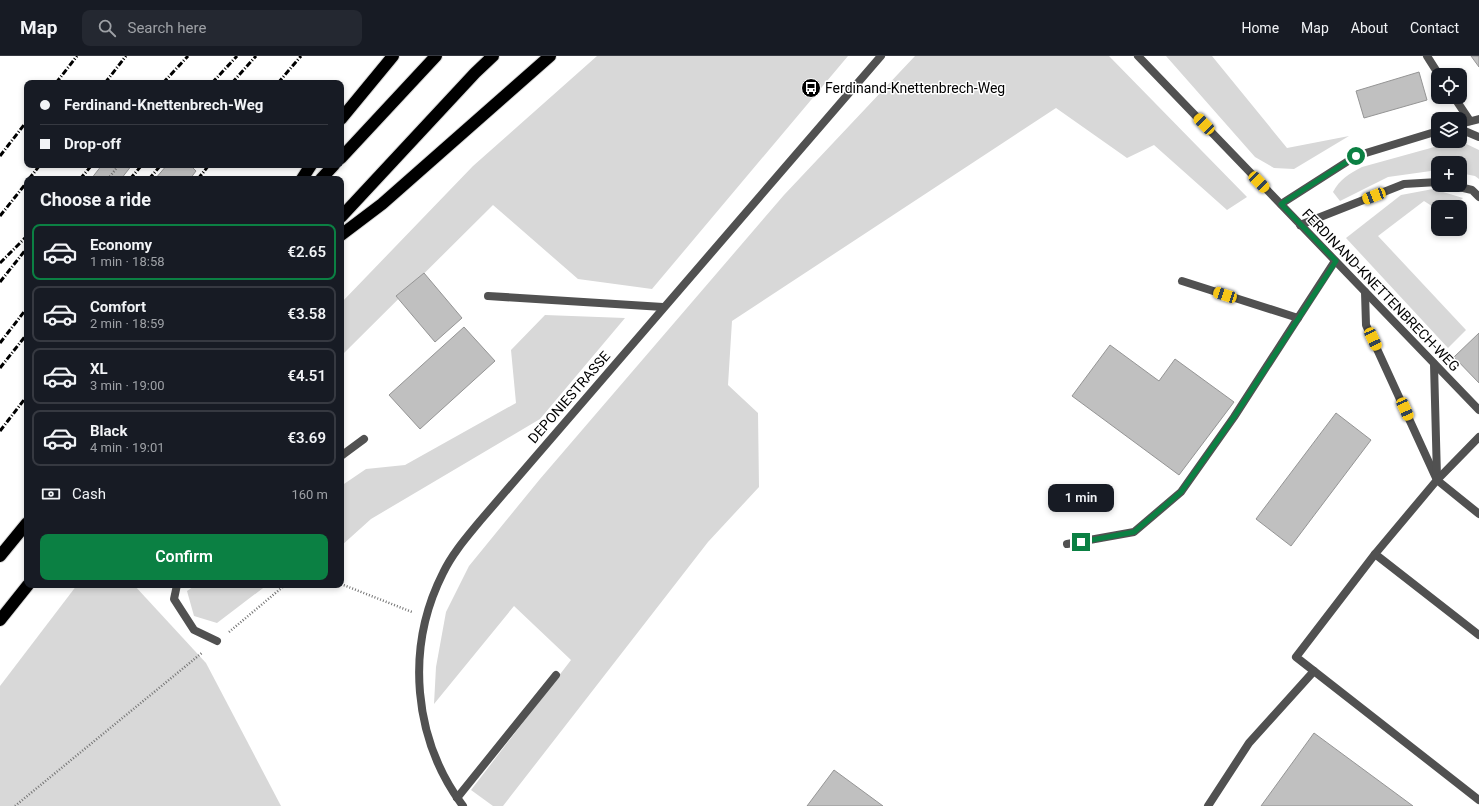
<!DOCTYPE html>
<html lang="en">
<head>
<meta charset="utf-8">
<style>
  body { margin:0; font-family:Roboto,sans-serif; background:#242831; color:#f1f3f6; height:100vh; display:flex; flex-direction:column; font-size:15px; white-space:nowrap }
  * { box-sizing:border-box; margin:0 }
  p { font-size:13px; color:#9ea1a6 }
  .icon { flex:none; width:22px; height:22px; fill:none; stroke:currentColor; stroke-width:2; stroke-linecap:round; stroke-linejoin:round }
  .map { position:relative; flex:1; overflow:hidden }
  .drawer { position:absolute; left:24px; top:120px; width:320px; height:412px; display:flex; flex-direction:column; background:#171b24; border-radius:8px; box-shadow:0 2px 6px #0003 }
  .drawer>* { flex:none }
  .banner { position:absolute; left:24px; top:24px; width:320px; height:88px; border-radius:8px; box-shadow:0 2px 6px #0003; display:grid; align-content:center; height:88px; padding:0 16px; background:#171b24 }
  .controls { position:absolute; left:1431px; top:12px; display:grid; gap:8px }
  .controls a { display:grid; place-items:center; width:36px; height:36px; border-radius:8px; background:#171b24; box-shadow:0 2px 6px #0003; font-size:20px }
  .end { position:absolute; width:18px; height:18px; margin:-9px; border:5px solid #0b8043; background:#fff; box-shadow:0 0 0 2px #fff }
  .from { border-radius:50% }
  .bubble { position:absolute; height:28px; border-radius:8px; background:#171b24; box-shadow:0 2px 6px #0003; font-size:13px; font-weight:600; line-height:28px; text-align:center }
  .car { position:absolute; width:12px; height:24px; margin:-12px -6px; border-radius:5px; box-shadow:0 0 3px 1px #0007; background:linear-gradient(#f5c518 24%,#345 0 40%,#f5c518 0 76%,#345 0 86%,#f5c518 0) }
  .banner b { display:flex; align-items:center; gap:14px; height:38px; font-size:15px }
  .banner b+b { border-top:1px solid #363941 }
  .banner i { width:10px; height:10px; background:#f1f3f6 }
  ul { padding:0; list-style:none }
  li { display:flex; align-items:center; gap:12px; height:56px; margin:0 8px 6px; padding:0 8px; border:2px solid #363941; border-radius:8px }
  li div { flex:1 }
  li b { display:block; font-size:15px }
  li em { font-style:normal; font-weight:600 }
  li.selected { border-color:#0b8043 }
  li>.icon { width:36px; height:36px; stroke-width:1.5 }
  h2 { padding:0 16px; font-size:18px; line-height:48px }
  .pay { display:flex; align-items:center; gap:10px; height:44px; padding:0 16px; font-size:15px }
  .pay p { margin-inline-start:auto }
  .action { display:flex; gap:8px; margin-top:auto; padding:8px 16px }
  .action a { flex:1; height:46px; border-radius:8px; background:#0b8043; color:#fff; font-size:16px; font-weight:600; line-height:46px; text-align:center }
  header { display:flex; align-items:center; gap:24px; box-sizing:border-box; height:56px; padding:0 20px; background:#171b24; border-bottom:1px solid #363941 }
  header strong { font-size:19px }
  nav { display:flex; gap:22px; margin-inline-start:auto; font-size:14px }
  .search { width:280px; height:36px; background:#242831; display:flex; align-items:center; gap:10px; box-sizing:border-box; padding:0 14px; border-radius:8px; color:#9ea1a6; font-size:15px }
  .map>svg:first-child { display:block }
</style>
</head>
<body>
<header>
<strong>Map</strong>
<div class="search"><svg class="icon" aria-label="search" viewBox="0 0 24 24"><circle cx="10" cy="10" r="6"/><path d="M15 15l6 6"/></svg>Search here</div>
<nav><a>Home</a><a>Map</a><a>About</a><a>Contact</a></nav>
</header>
<div class="map">
<svg width="1479" height="750" viewBox="0 0 1479 750">
  <rect width="100%" height="100%" fill="#fff"/>
  <!-- green -->
  <g fill="#d8d8d8">
    <path d="M 597,0 L 848,0 L 652,233 L 578,223 L 493,149 L 341,300 L 341,247 L 473,110 Z"/>
    <path d="M 915,0 L 1109,0 L 1247,141 L 1227,154 L 1154,89 L 1127,102 L 1056,52 L 732,265 L 728,329 L 758,357 L 759,431 L 708,486 L 503,750 L 493,750 L 471,734 L 571,604 L 514,550 L 434,648 L 436,611 L 446,556 L 469,510 L 540,423 L 784,139 Z"/>
    <path d="M 1166,0 L 1212,0 L 1287,92 L 1349,80 L 1294,113 L 1274,112 L 1255,101 Z"/>
    <path d="M 1456,85 L 1460,85 L 1479,94 L 1479,123 L 1475,120 L 1460,117 L 1460,107 L 1438,107 L 1438,114 L 1388,121 L 1340,145 L 1333,136 C 1340,123 1349,118 1362,111 Z"/>
    <path d="M 1433,133 L 1463,142 L 1453,151 L 1438,151 L 1438,154 L 1424,145 L 1378,180 L 1466,274 L 1448,292 L 1346,182 L 1401,139 Z"/>
    <path d="M 545,259 L 625,262 L 540,363 L 371,463 L 341,490 L 341,430 L 366,413 L 405,409 L 516,347 L 511,294 Z"/>
    <path d="M 77,529 L 134,529 L 206,607 L 281,750 L 0,750 L 0,630 Z"/>
    <path d="M 196,529 L 267,529 L 217,567 L 194,560 L 187,535 Z"/>
  </g>
  <!-- building -->
  <g fill="#c0c0c0" stroke="#959595">
    <path d="M 1471,0 L 1479,0 L 1479,11 Z"/>
    <path d="M 1419,16 L 1427,44 L 1364,62 L 1356,35 Z"/>
    <path d="M 102,109 L 132,109 L 121,123 L 91,123 Z"/>
    <path d="M 167,109 L 190,109 L 196,115 L 190,123 L 155,123 Z"/>
    <path d="M 424,217 L 462,262 L 435,286 L 396,240 Z"/>
    <path d="M 464,271 L 495,305 L 420,373 L 389,339 Z"/>
    <path d="M 1479,277 L 1479,327 L 1454,301 Z"/>
    <path d="M 1110,289 L 1159,325 L 1175,303 L 1234,346 L 1179,419 L 1072,340 Z"/>
    <path d="M 1336,357 L 1371,384 L 1291,490 L 1256,463 Z"/>
    <path d="M 1314,677 L 1413,750 L 1261,750 Z"/>
    <path d="M 834,714 L 883,750 L 807,750 Z"/>
  </g>
  <g fill="none" stroke-linecap="round" stroke-linejoin="round">
    <!-- motorway casing -->
    <g stroke="#dbdbdb" stroke-width="14">
      <g id="motorway">
        <path d="M 341,63 L 393,0"/>
        <path d="M 341,102 L 436,0"/>
        <path d="M 302,123 L 311,109"/>
        <path d="M 321,123 L 334,109"/>
        <path d="M 341,161 L 475,17 L 493,0"/>
        <path d="M 341,179 L 382,148 L 550,0"/>
        <path d="M 0,500 L 27,467"/>
        <path d="M 0,564 L 28,529"/>
      </g>
    </g>
    <!-- path -->
    <g stroke="#737373" stroke-width="2.5" stroke-dasharray="1 2" stroke-linecap="butt">
      <path d="M 108,123 L 119,109"/>
      <path d="M 341,528 L 412,556"/>
      <path d="M 229,576 L 285,529"/>
      <path d="M 15,750 L 203,596"/>
    </g>
    <!-- service -->
    <g stroke="#515151" stroke-width="8">
      <path d="M 1427,0 L 1439,19"/>
      <path d="M 1454,41 L 1470,65"/>
      <path d="M 1460,73 L 1479,81"/>
      <path d="M 1451,129 L 1472,134 L 1479,141"/>
      <path d="M 1300,169 L 1404,128 L 1438,126"/>
      <path d="M 1182,225 L 1298,262 L 1335,205"/>
      <path d="M 1365,236 L 1366,269 L 1437,424 L 1479,458"/>
      <path d="M 488,240 L 663,251"/>
      <path d="M 1434,308 L 1437,421"/>
      <path d="M 1479,381 L 1437,424 L 1375,498 L 1479,579"/>
      <path d="M 341,400 L 364,383"/>
      <path d="M 1067,488 L 1134,476 L 1181,436 L 1234,361 L 1298,262"/>
      <path d="M 1375,498 L 1296,601 L 1479,744"/>
      <path d="M 177,529 L 174,543 L 194,574 L 217,585"/>
      <path d="M 457,742 L 556,619"/>
      <path d="M 1208,750 L 1249,687 L 1314,615"/>
    </g>
    <!-- minor -->
    <g stroke="#515151" stroke-width="8">
      <path d="M 1138,0 L 1479,354"/>
      <path d="M 1460,68 L 1479,63"/>
      <path d="M 1281,148 L 1356,100 L 1438,75"/>
      <path d="M 463,750 C 413,683 405,592 443,517 C 452,498 466,482 480,465 L 881,0"/>
    </g>
    <!-- motorway -->
    <use href="#motorway" stroke="#000" stroke-width="12"/>
    <!-- rail -->
    <g stroke="#000" stroke-width="3" stroke-dasharray="6 2 1 2" stroke-linecap="butt">
      <path d="M 56,27 L 77,0"/>
      <path d="M 105,27 L 126,0"/>
      <path d="M 163,27 L 188,0"/>
      <path d="M 212,27 L 237,0"/>
      <path d="M 232,27 L 256,0"/>
      <path d="M 278,27 L 301,0"/>
      <path d="M 0,100 L 27,65"/>
      <path d="M 29,123 L 40,109"/>
      <path d="M 80,123 L 92,109"/>
      <path d="M 130,123 L 142,109"/>
      <path d="M 149,123 L 161,109"/>
      <path d="M 198,123 L 209,109"/>
      <path d="M 0,160 L 27,126"/>
      <path d="M 0,207 L 27,180"/>
      <path d="M 0,226 L 27,192"/>
      <path d="M 0,287 L 27,252"/>
      <path d="M 0,312 L 27,278"/>
      <path d="M 0,375 L 27,340"/>
    </g>
  </g>
  <g fill="none" stroke-linecap="round" stroke-linejoin="round">
    <!-- route -->
    <path stroke="#0b8043" stroke-width="5" d="M 1081,486 L 1134,476 L 1181,436 L 1234,361 L 1336,205 L 1281,148 L 1356,100"/>
  </g>
  <!-- icons -->
  <defs>
    <g id="bus-disc" transform="scale(1)"><circle r="9.5" fill="#000" stroke="#fff"/><path d="M-5-6H5V4H4V6H2V4H-2V6H-4V4H-5ZM-3.5-4V0h7V-4ZM-3.5 1.2v1.5H-2V1.2ZM2 1.2v1.5H3.5V1.2Z" fill="#fff"/></g>
  </defs>
  <g fill-rule="evenodd">
    <use href="#bus-disc" x="811" y="32"/>
  </g>
  <g text-anchor="middle" dominant-baseline="central" stroke-width="3" stroke-linejoin="round" paint-order="stroke">
    <!-- poi labels -->
    <g font-size="14" fill="#000" stroke="#fff" text-anchor="start">
      <text x="825" y="32">Ferdinand-Knettenbrech-Weg</text>
    </g>
    <!-- street labels -->
    <g font-size="14" fill="#000" stroke="#fff">
      <text transform="translate(1381 234) rotate(46)">FERDINAND-KNETTENBRECH-WEG</text>
      <text transform="translate(569 341) rotate(-49)">DEPONIESTRASSE</text>
    </g>
  </g>
</svg>
<div class="controls">
<a><svg class="icon" aria-label="locate" viewBox="0 0 24 24"><circle cx="12" cy="12" r="6"/><path d="M12 2v4M12 18v4M2 12h4M18 12h4"/></svg></a>
<a><svg class="icon" aria-label="layers" viewBox="0 0 24 24"><path d="M12 4l9 5-9 5-9-5zM3 14l9 5 9-5"/></svg></a>
<a>+</a>
<a>−</a>
</div>
<i class="end from" style="left:1356px;top:100px"></i>
<i class="end" style="left:1081px;top:486px"></i>
<div class="bubble" style="left:1048px;top:428px;width:66px">1 min</div>
<i class="car" style="left:1204px;top:68px;rotate:316deg"></i>
<i class="car" style="left:1259px;top:126px;rotate:136deg"></i>
<i class="car" style="left:1374px;top:140px;rotate:249deg"></i>
<i class="car" style="left:1225px;top:239px;rotate:288deg"></i>
<i class="car" style="left:1373px;top:283px;rotate:155deg"></i>
<i class="car" style="left:1405px;top:353px;rotate:156deg"></i>
<div class="banner">
<b><i class="from"></i>Ferdinand-Knettenbrech-Weg</b>
<b><i></i>Drop-off</b>
</div>
<section class="drawer">
<h2>Choose a ride</h2>
<ul>
<li class="selected"><svg class="icon" aria-label="car" viewBox="0 0 24 24"><path d="M5 17H2v-5l4-1 3-4h7l3 4 3 1v5h-3M9 17h6M6 11h13"/><circle cx="7" cy="17" r="2"/><circle cx="17" cy="17" r="2"/></svg><div><b>Economy</b><p>1 min · 18:58</p></div><em>€2.65</em></li>
<li><svg class="icon" aria-label="car" viewBox="0 0 24 24"><path d="M5 17H2v-5l4-1 3-4h7l3 4 3 1v5h-3M9 17h6M6 11h13"/><circle cx="7" cy="17" r="2"/><circle cx="17" cy="17" r="2"/></svg><div><b>Comfort</b><p>2 min · 18:59</p></div><em>€3.58</em></li>
<li><svg class="icon" aria-label="car" viewBox="0 0 24 24"><path d="M5 17H2v-5l4-1 3-4h7l3 4 3 1v5h-3M9 17h6M6 11h13"/><circle cx="7" cy="17" r="2"/><circle cx="17" cy="17" r="2"/></svg><div><b>XL</b><p>3 min · 19:00</p></div><em>€4.51</em></li>
<li><svg class="icon" aria-label="car" viewBox="0 0 24 24"><path d="M5 17H2v-5l4-1 3-4h7l3 4 3 1v5h-3M9 17h6M6 11h13"/><circle cx="7" cy="17" r="2"/><circle cx="17" cy="17" r="2"/></svg><div><b>Black</b><p>4 min · 19:01</p></div><em>€3.69</em></li>
</ul>
<div class="pay"><svg class="icon" aria-label="cash" viewBox="0 0 24 24"><path d="M3 7h18v10H3z"/><circle cx="12" cy="12" r="2"/></svg>Cash<p>160 m</p></div>
<div class="action"><a>Confirm</a></div>
</section>
</div>
</body>
</html>
